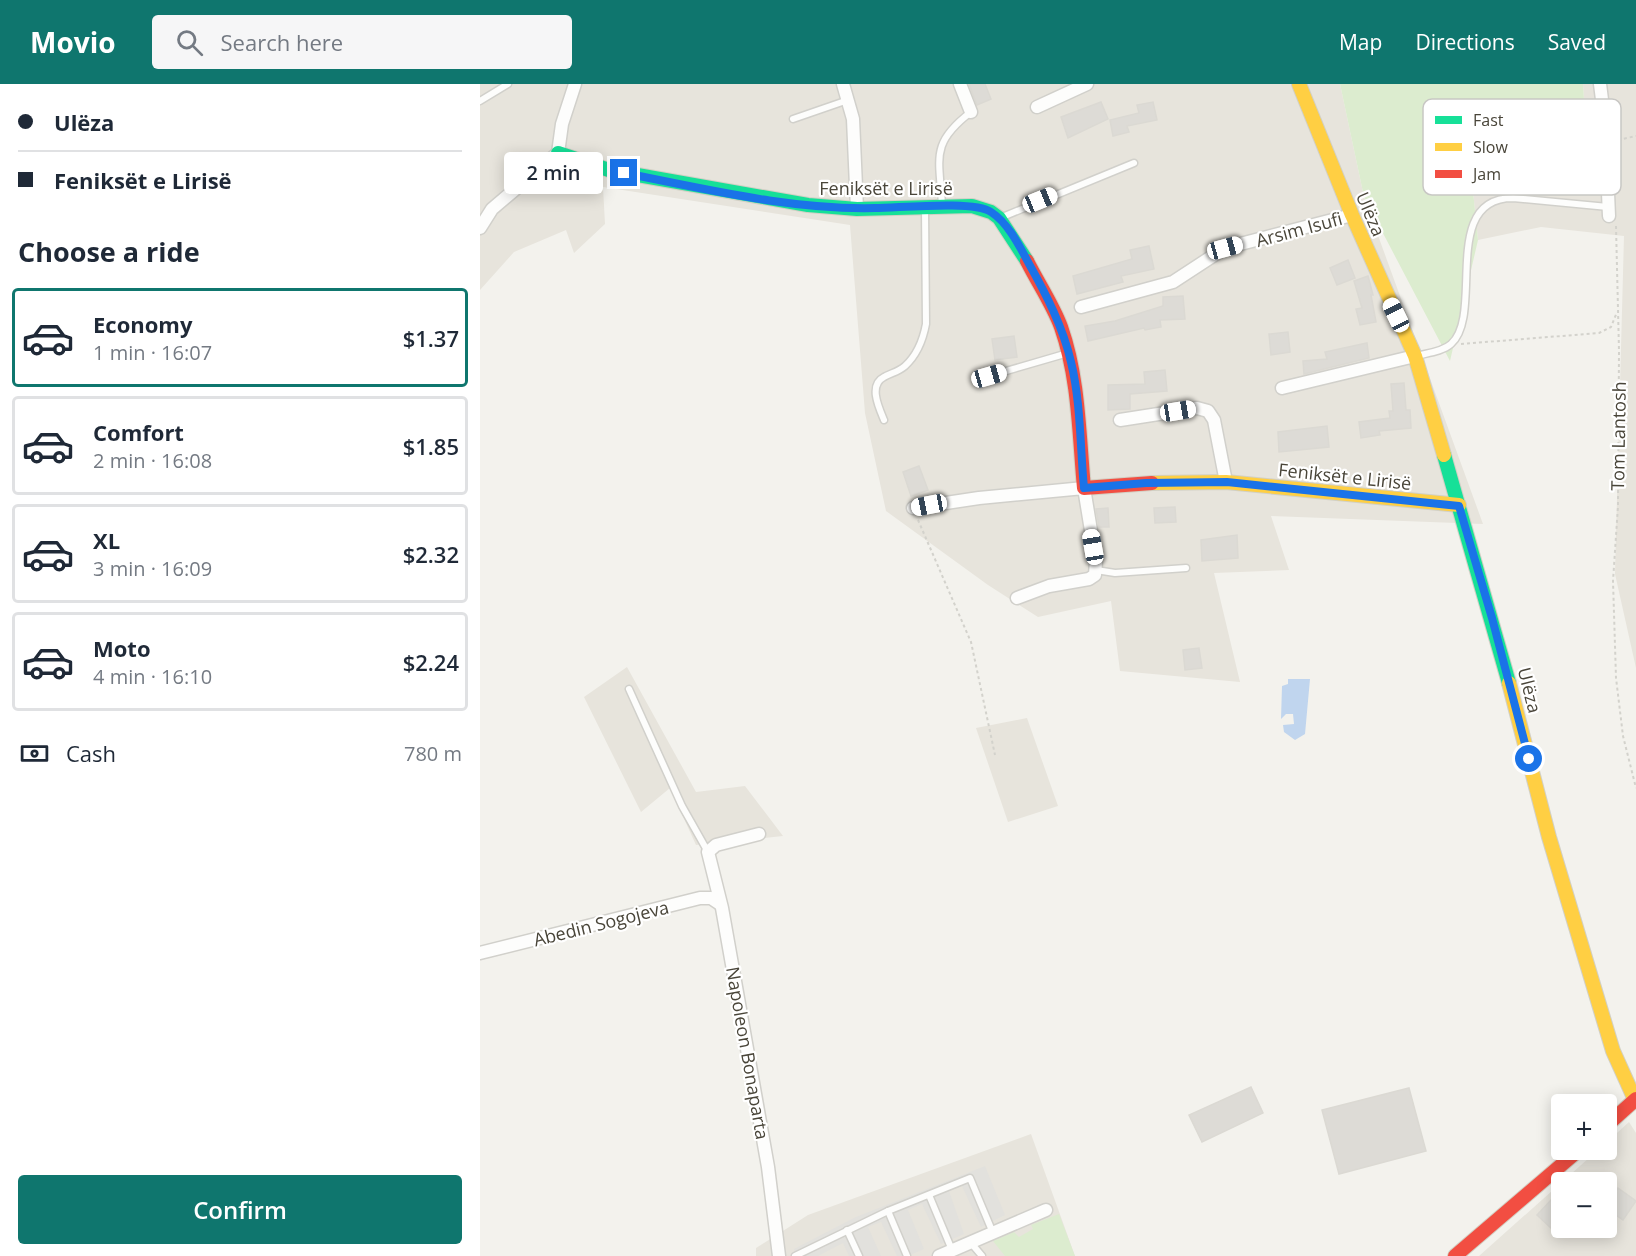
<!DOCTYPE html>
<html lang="en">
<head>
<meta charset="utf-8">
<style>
  body { margin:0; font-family:"Open Sans",sans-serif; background:#f6f6f7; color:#1f2937; height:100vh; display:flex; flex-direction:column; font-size:22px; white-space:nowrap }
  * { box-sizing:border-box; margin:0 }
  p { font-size:20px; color:#747a83 }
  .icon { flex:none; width:33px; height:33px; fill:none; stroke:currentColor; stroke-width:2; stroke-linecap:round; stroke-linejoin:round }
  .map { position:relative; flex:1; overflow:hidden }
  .details { display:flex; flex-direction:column; background:#fff; width:480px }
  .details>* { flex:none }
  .banner { display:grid; align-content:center; height:132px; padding:0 18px; background:#fff }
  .tools { position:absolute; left:1071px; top:1010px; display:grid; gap:12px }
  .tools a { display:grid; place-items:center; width:66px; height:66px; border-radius:6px; background:#fff; box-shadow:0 3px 15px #0003; font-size:30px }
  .end { position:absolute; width:27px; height:27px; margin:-14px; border:8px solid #1a73e8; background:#fff; box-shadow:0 0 0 3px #fff }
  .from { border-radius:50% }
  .bubble { position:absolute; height:42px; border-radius:6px; background:#fff; box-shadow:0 3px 15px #0003; font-size:20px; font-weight:600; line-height:42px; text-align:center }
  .car { position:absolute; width:18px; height:36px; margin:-18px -9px; border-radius:8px; box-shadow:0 0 4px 2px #0007; background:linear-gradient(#fff 24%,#345 0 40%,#fff 0 76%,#345 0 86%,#fff 0) }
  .banner b { display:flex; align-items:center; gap:21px; height:57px; font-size:22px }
  .banner b+b { border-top:2px solid #e0e1e3 }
  .banner i { width:15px; height:15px; background:#1f2937 }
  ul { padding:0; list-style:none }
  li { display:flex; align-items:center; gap:18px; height:99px; margin:0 12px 9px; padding:0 6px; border:3px solid #e0e1e3; border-radius:6px }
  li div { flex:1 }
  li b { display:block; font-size:22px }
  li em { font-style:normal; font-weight:600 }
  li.active { border-color:#0f766e }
  li>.icon { width:54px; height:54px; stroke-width:1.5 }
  h2 { padding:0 18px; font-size:27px; line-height:72px }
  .pay { display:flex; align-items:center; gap:15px; height:66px; padding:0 18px; font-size:22px }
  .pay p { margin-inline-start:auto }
  .cta { display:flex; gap:12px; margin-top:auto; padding:12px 18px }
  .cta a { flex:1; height:69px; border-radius:6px; background:#0f766e; color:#fff; font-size:24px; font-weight:600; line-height:69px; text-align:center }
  header { display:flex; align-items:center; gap:36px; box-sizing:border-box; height:84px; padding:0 30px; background:#0f766e; color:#fff }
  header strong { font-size:28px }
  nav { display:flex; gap:33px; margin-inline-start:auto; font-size:21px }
  .search { width:420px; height:54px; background:#f6f6f7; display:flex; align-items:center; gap:15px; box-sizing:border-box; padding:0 21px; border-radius:6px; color:#747a83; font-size:22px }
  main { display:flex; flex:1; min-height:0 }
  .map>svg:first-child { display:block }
</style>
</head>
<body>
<header>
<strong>Movio</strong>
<div class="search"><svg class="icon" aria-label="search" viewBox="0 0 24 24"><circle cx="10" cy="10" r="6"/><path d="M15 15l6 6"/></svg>Search here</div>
<nav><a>Map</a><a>Directions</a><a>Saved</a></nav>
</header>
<main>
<section class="details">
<div class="banner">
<b><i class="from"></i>Ulëza</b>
<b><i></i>Feniksët e Lirisë</b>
</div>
<h2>Choose a ride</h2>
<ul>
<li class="active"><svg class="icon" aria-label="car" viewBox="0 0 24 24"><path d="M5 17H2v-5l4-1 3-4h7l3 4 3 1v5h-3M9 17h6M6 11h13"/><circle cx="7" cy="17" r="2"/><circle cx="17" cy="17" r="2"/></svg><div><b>Economy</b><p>1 min · 16:07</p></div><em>$1.37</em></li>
<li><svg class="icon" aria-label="car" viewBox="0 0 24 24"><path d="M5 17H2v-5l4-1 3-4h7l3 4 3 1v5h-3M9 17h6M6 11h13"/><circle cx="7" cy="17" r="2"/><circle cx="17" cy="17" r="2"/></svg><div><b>Comfort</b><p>2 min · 16:08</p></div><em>$1.85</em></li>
<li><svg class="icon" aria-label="car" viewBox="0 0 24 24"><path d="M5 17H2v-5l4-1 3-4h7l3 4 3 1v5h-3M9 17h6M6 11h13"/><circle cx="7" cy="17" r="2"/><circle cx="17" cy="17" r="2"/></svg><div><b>XL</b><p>3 min · 16:09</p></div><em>$2.32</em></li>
<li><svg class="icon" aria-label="car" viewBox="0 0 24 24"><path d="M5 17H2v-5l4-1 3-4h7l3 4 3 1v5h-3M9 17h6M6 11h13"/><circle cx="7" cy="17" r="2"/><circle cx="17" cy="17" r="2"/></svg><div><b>Moto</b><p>4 min · 16:10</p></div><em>$2.24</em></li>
</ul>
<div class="pay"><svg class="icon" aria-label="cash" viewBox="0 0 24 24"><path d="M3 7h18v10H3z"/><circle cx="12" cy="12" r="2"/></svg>Cash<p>780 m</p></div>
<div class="cta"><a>Confirm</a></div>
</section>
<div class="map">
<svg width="1156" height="1172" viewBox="0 0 1156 1172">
  <rect width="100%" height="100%" fill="#f3f2ed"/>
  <!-- residential -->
  <g fill="#e7e4dc">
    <path d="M 0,0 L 860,0 L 884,113 L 1003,440 L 791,432 L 809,486 L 734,489 L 760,598 L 640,587 L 631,517 L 558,533 L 508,501 L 406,427 L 385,329 L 370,141 L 123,103 L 125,140 L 94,169 L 86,146 L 34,168 L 0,206 Z"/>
    <path d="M 1103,0 L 1156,0 L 1156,584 L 1135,490 L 1144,152 L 1061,143 L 998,156 L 989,68 L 1106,46 Z"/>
    <path d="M 147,583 L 216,708 L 265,702 L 303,752 L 216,761 L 190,704 L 161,728 L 104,613 Z"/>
    <path d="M 547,634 L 578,722 L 528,738 L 496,644 Z"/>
    <path d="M 1149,1038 L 1156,1049 L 1156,1172 L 999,1172 L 1082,1098 L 1082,1143 L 1126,1143 L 1126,1098 L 1082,1098 L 1119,1065 L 1126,1065 L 1127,1058 Z"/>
    <path d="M 551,1050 L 595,1172 L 276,1172 L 276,1164 L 328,1131 Z"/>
  </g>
  <!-- green -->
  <g fill="#dceccf">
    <path d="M 860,0 L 1103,0 L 1106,46 L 989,68 L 998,156 L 970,277 L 884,113 Z"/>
    <path d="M 579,1130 L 595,1172 L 525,1172 L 513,1157 L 534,1148 L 539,1153 L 553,1145 L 551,1141 Z"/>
  </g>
  <!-- parking -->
  <path fill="#e2e1dd" d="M 505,1082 L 525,1131 L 501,1143 L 482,1102 L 469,1107 L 484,1150 L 461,1160 L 442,1120 L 428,1126 L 444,1165 L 428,1172 L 417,1172 L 401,1138 L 388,1143 L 401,1172 L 369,1172 L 363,1159 L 338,1172 L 316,1172 L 314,1165 L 376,1133 Z"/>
  <!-- water -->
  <path fill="#c0d5ee" d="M 808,595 L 830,595 L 825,650 L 815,656 L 804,648 L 803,641 L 814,640 L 813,630 L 806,630 L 801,635 L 802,602 L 808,600 Z"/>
  <!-- building -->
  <g fill="#dddbd6" stroke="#dbd9d3" stroke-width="1.5">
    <path d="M 489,0 L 505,0 L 511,15 L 497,21 Z"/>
    <path d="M 621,18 L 628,35 L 588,54 L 581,33 Z"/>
    <path d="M 673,18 L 677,36 L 647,42 L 649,48 L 633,52 L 630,36 L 659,29 L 657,21 Z"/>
    <path d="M 669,162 L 674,185 L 641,192 L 643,198 L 597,210 L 593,192 L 652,175 L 650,166 Z"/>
    <path d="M 868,176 L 875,194 L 857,201 L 850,184 Z"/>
    <path d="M 888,192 L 893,211 L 891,211 L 896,238 L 880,241 L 876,225 L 882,224 L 874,197 Z"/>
    <path d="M 703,212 L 705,235 L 680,236 L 681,243 L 665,246 L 664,244 L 608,257 L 605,242 L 635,237 L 683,222 L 683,213 Z"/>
    <path d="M 808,248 L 810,268 L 791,271 L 789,250 Z"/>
    <path d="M 534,252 L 537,273 L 515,276 L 512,255 Z"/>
    <path d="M 887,259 L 889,274 L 824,290 L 823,277 L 847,275 L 845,268 Z"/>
    <path d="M 685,286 L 687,307 L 650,310 L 650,325 L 628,326 L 628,301 L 665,300 L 664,288 Z"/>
    <path d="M 924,299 L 926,326 L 930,326 L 931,344 L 899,347 L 900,351 L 881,354 L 879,338 L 910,334 L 909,327 L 913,327 L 911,300 Z"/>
    <path d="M 847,342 L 849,363 L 799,368 L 798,348 Z"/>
    <path d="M 439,382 L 448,406 L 431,412 L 423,388 Z"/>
    <path d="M 695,423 L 696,438 L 675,439 L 674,424 Z"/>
    <path d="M 628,424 L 629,443 L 619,443 L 616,425 Z"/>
    <path d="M 757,451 L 758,474 L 722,477 L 721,456 Z"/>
    <path d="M 719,564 L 722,584 L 705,586 L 703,566 Z"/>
    <path d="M 771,1003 L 783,1029 L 722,1058 L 709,1031 Z"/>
    <path d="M 929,1004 L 946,1067 L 859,1090 L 842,1026 Z"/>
    <path d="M 1138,1104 L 1156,1117 L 1143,1136 L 1126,1124 Z"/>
    <path d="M 1071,1116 L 1082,1126 L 1082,1138 L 1074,1147 L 1057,1131 Z"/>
  </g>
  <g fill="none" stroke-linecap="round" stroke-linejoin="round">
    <!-- lane casing -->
    <g stroke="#d1d0cb" stroke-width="9">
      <g id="lane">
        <path d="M 0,17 L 28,0"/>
        <path d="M 313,35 L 368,16"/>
        <path d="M 462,122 C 460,75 449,60 491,28"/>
        <path d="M 520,134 L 654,79"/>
        <path d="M 936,272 C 947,269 962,268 971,260 C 1005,230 959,114 1033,114 L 1128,123"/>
        <path d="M 509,292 L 588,269"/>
        <path d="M 404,336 C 399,324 388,301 404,293 C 411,289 418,288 425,282 C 437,271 443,256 446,240 L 445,124"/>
        <path d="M 616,486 L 635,489 L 706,484"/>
        <path d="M 149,605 L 202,722 L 228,768"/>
        <path d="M 449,1111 L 472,1166"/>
        <path d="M 408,1127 L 427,1172"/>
        <path d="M 367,1146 L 379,1172"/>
        <path d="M 491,1159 L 502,1172"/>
        <path d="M 315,1172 L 408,1127 L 490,1094 L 513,1149"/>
      </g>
    </g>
    <!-- street casing -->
    <g stroke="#d1d0cb" stroke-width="15">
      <g id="street">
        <path d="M 363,0 L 373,35 L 377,125"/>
        <path d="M 480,0 L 491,28"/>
        <path d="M 1120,0 L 1125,39 L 1129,132"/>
        <path d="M 557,23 L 607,0"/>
        <path d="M 0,144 L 12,125 L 78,69 L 82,40 L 95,0"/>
        <path d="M 601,223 L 693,198 L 745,164 L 872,131"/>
        <path d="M 802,304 L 935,272"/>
        <path d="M 640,336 L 717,324 L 728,327 L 734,336 L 746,398"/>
        <path d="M 433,424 L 499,414 L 604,404 L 616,477 L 615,491 L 609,495 L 569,502 L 537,514"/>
        <path d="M 279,750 L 236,761 L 228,768 L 242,824 L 288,1083 L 299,1172"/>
        <path d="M 0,869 L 220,814 L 231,814 L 240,820"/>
        <path d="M 459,1172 L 566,1126"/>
      </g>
    </g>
    <!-- fast casing -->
    <g stroke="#d2d0c4" stroke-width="16">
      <g id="fast">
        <path d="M 78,69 L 129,86 L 328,121 L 377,125 L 492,122 L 511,128 L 519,134 L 547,177"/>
        <path d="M 964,371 L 1029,599"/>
      </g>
    </g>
    <!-- slow casing -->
    <g stroke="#d2d0c4" stroke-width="16">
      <g id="slow">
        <path d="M 819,0 L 872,131 L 935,272 L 964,371"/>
        <path d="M 672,399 L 746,398 L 979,421"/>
        <path d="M 1029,599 L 1069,753 L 1133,967 L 1156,1018"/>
      </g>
    </g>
    <!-- jam casing -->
    <g stroke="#d2d0c4" stroke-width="16">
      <g id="jam">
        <path d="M 547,177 C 558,199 573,221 581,243 C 599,294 599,351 604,404 L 672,399"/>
        <path d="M 1126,1042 L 1156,1015"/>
        <path d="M 975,1172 L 1100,1065"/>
      </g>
    </g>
    <!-- path -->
    <g stroke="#d3d2cc" stroke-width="2" stroke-dasharray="3 3" stroke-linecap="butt">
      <path d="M 1138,56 L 1156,52"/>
      <path d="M 1136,142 L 1139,267 L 1138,422 L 1133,497 L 1136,594 L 1143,652 L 1156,704"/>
      <path d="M 981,260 L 1119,249 L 1131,243 L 1137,228"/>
      <path d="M 438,436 L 491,558 L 515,671"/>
    </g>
    <!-- lane -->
    <use href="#lane" stroke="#fdfdfc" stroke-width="6"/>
    <!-- street -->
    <use href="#street" stroke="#fdfdfc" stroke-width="12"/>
    <!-- fast -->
    <use href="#fast" stroke="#16e098" stroke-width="14"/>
    <!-- slow -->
    <use href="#slow" stroke="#ffcf43" stroke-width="14"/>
    <!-- jam -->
    <use href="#jam" stroke="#f24e42" stroke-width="14"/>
  </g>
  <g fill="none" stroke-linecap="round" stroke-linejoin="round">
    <!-- route -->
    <path stroke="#1a73e8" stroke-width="8" d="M 144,89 C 226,105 311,126 395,124 C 419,124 494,116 511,128 C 528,139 539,161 548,178 C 566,210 583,243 591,278 C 601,319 600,363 604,404 L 666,399 L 747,398 L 979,422 L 1012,534 L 1049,675"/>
  </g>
  <g text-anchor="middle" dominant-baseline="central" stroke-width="4.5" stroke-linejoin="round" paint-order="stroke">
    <!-- street labels -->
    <g font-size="18" fill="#494539" stroke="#fff">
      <text x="406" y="104">Feniksët e Lirisë</text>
      <text transform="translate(891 130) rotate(67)">Ulëza</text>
      <text transform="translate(819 145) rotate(-15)">Arsim Isufi</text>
      <text transform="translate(1138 352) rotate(-89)">Tom Lantosh</text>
      <text transform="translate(865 392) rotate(6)">Feniksët e Lirisë</text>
      <text transform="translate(1050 606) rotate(76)">Ulëza</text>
      <text transform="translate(121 839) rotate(-14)">Abedin Sogojeva</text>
      <text transform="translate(268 969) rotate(80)">Napoleon Bonaparta</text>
    </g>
  </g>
  <!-- legend -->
  <rect x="943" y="15" width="198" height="96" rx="9" fill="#fff" stroke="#c8c7c4" stroke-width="1.5"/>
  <rect x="955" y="32" width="27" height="8" fill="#16e098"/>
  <rect x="955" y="59" width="27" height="8" fill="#ffcf43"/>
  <rect x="955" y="86" width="27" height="8" fill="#f24e42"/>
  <g font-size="16" fill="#494539">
    <text x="993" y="42">Fast</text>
    <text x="993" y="69">Slow</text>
    <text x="993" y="96">Jam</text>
  </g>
</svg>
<div class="tools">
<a>+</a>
<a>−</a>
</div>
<i class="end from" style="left:1049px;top:675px"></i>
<i class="end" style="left:144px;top:89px"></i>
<div class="bubble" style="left:24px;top:68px;width:99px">2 min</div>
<i class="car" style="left:560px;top:116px;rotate:68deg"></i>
<i class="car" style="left:745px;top:164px;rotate:75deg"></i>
<i class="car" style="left:916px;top:231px;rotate:334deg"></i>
<i class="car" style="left:509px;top:292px;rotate:74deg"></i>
<i class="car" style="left:698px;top:327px;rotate:81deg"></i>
<i class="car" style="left:449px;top:421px;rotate:259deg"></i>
<i class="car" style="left:613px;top:463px;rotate:350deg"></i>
</div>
</main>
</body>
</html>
